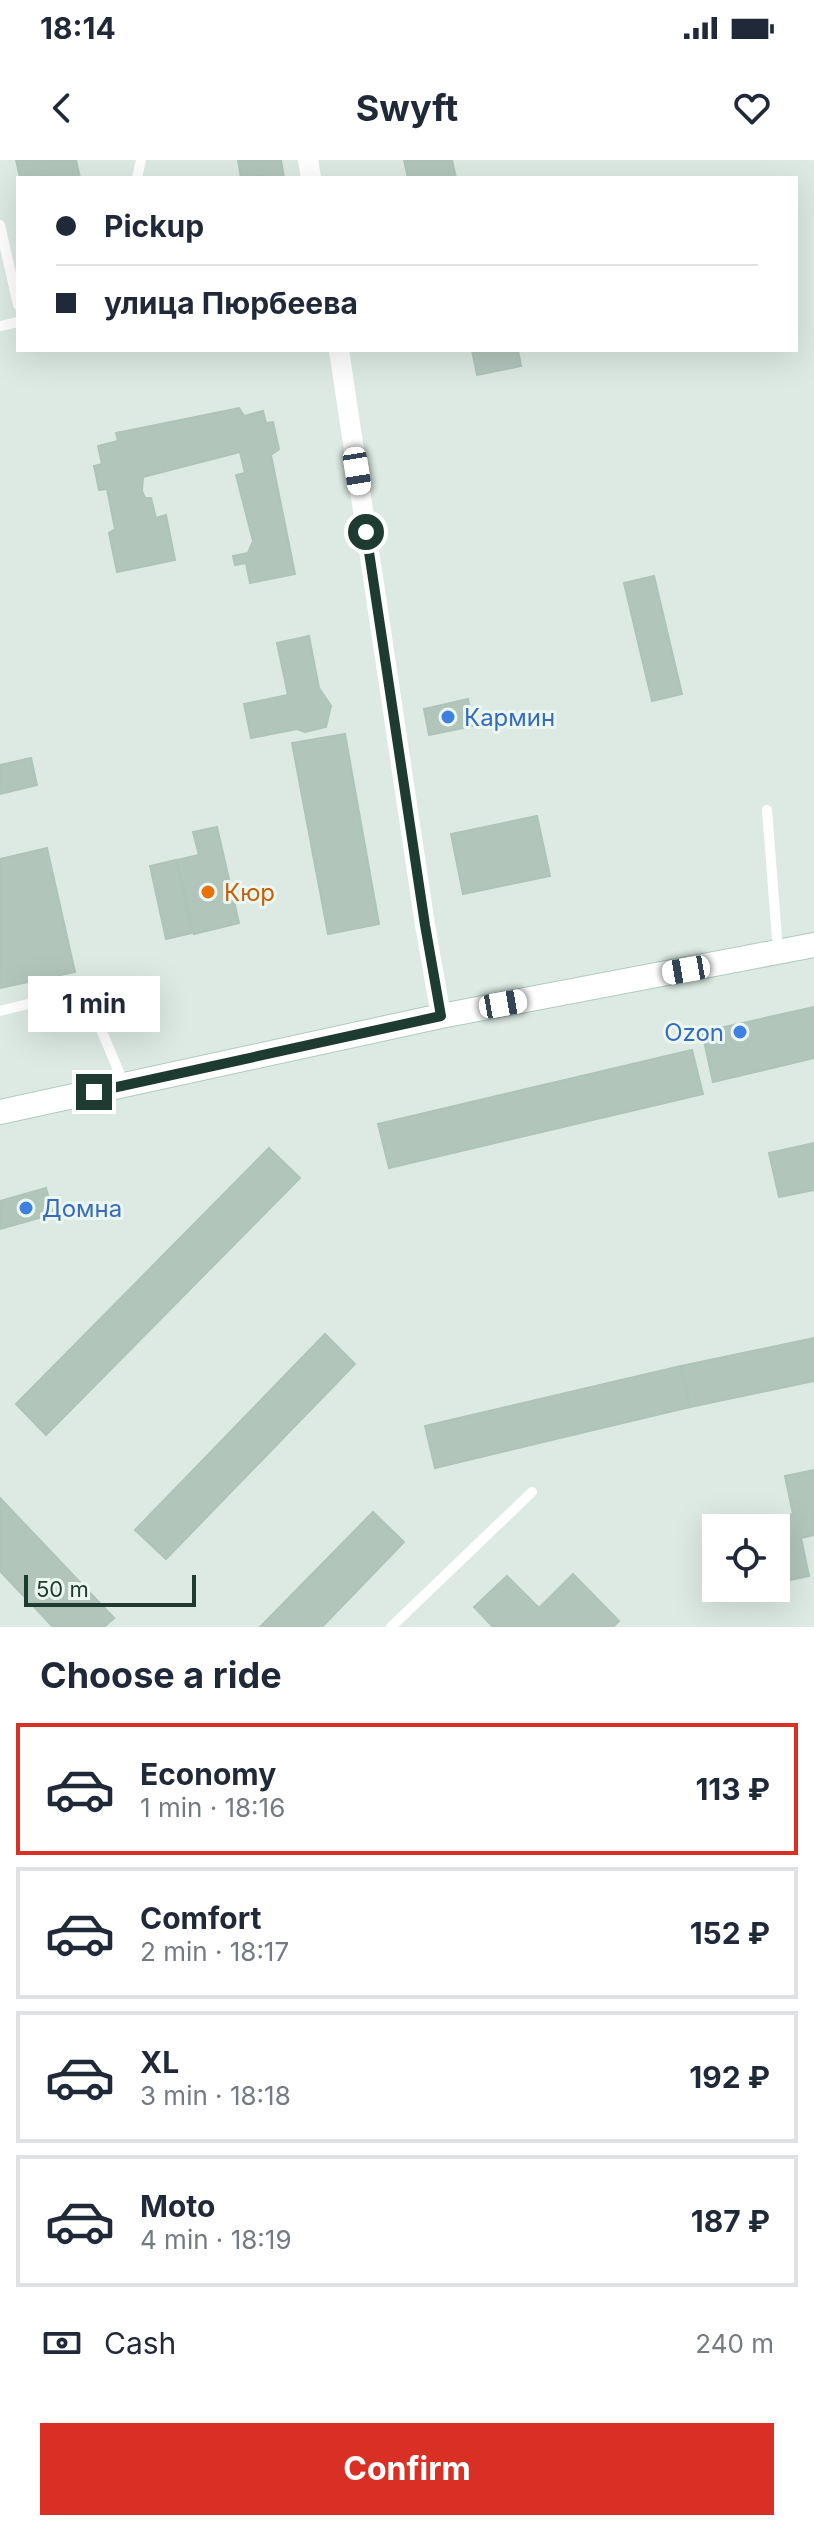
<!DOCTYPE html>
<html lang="en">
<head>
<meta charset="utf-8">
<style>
  body { margin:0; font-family:Inter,sans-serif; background:#f2f2f3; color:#1f2937; height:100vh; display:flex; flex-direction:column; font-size:30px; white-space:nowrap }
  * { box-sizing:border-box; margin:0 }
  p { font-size:26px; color:#747a83 }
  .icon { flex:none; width:44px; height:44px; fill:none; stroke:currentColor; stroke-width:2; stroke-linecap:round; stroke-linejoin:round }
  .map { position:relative; height:1467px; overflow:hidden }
  .sheet { display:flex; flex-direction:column; background:#fff; flex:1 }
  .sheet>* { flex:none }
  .top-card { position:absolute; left:16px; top:16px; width:782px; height:176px; border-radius:0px; box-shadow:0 8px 32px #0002; display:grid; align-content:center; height:176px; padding:0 40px; background:#fff }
  .fabs { position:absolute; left:702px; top:1354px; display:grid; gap:16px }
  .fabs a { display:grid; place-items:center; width:88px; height:88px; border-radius:0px; background:#fff; box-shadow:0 8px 32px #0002; font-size:40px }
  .scale { position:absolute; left:24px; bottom:20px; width:172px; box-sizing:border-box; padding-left:8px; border:4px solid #1d3b30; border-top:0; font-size:22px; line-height:28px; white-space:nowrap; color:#1d3b30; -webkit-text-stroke:6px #edf7f1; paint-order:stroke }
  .end { position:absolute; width:36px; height:36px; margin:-18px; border:10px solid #1d3b30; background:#fff; box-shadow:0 0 0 4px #fff }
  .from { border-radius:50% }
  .bubble { position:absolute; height:56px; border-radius:0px; background:#fff; box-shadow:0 8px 32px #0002; font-size:26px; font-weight:700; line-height:56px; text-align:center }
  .car { position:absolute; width:24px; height:48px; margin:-24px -12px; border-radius:10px; box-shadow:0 0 6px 2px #0007; background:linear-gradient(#fff 24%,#345 0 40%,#fff 0 76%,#345 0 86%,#fff 0) }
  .top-card b { display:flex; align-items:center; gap:28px; height:76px; font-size:30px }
  .top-card b+b { border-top:2px solid #e0e1e3 }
  .top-card i { width:20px; height:20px; background:#1f2937 }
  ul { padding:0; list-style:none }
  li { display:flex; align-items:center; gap:24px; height:132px; margin:0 16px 12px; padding:0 24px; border:4px solid #e0e1e3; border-radius:0px }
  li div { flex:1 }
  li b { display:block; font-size:30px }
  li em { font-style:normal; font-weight:700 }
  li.selected { border-color:#d93025 }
  li>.icon { width:72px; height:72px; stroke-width:1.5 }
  h2 { padding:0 40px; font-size:36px; line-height:96px }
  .pay { display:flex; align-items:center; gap:20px; height:88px; padding:0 40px; font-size:30px }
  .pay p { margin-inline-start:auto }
  .cta { display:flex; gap:16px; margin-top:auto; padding:16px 40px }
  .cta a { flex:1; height:92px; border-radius:0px; background:#d93025; color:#fff; font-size:32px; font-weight:700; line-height:92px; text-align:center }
  .status { display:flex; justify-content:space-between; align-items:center; height:56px; padding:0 40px; background:#fff; direction:ltr }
  .status svg { height:22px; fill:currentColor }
  header { display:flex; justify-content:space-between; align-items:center; height:104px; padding:0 40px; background:#fff; font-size:36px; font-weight:700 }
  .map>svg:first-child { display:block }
</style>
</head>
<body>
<div class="status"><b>18:14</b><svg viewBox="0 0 49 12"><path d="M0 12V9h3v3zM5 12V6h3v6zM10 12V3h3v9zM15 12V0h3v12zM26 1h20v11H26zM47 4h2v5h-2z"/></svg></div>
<header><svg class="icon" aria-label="back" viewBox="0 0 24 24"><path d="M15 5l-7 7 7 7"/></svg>Swyft<svg class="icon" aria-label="heart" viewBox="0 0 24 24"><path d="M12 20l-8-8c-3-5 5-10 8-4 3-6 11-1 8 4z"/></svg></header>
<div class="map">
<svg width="814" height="1467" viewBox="0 0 814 1467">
  <rect width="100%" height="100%" fill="#dceae3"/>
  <!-- building -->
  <g fill="#b2c5bb" stroke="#aec4b9" stroke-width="2">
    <path d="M 16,0 L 76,0 L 80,18 L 20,18 Z"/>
    <path d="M 238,0 L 281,0 L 284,18 L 265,18 L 264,15 L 241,18 Z"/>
    <path d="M 404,0 L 452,0 L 456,18 L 408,18 Z"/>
    <path d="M 472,190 L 518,190 L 521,206 L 477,215 Z"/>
    <path d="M 239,248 L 244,256 L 263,251 L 266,263 L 273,262 L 279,289 L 271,295 L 295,414 L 250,423 L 246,403 L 235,405 L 233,396 L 248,393 L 253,381 L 236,315 L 245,313 L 240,292 L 143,317 L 142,331 L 145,338 L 151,338 L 156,358 L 166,355 L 175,400 L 117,412 L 109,373 L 115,369 L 107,329 L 99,330 L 94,306 L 102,304 L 98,286 L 118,281 L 116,273 Z"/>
    <path d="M 654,416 L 682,534 L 652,541 L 624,423 Z"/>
    <path d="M 309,476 L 319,528 L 331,546 L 326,567 L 305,572 L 297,569 L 251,578 L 244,544 L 288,535 L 277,483 Z"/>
    <path d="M 468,539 L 473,566 L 429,575 L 424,549 Z"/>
    <path d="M 345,574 L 379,764 L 328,774 L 292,583 Z"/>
    <path d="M 31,598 L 37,625 L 0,634 L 0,605 Z"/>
    <path d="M 537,656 L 550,716 L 463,734 L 451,674 Z"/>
    <path d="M 217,667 L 239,763 L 194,774 L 177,700 L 199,695 L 193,672 Z"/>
    <path d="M 47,688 L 75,812 L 0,828 L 0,699 Z"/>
    <path d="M 176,700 L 192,773 L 166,779 L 150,706 Z"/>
    <path d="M 814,847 L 814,898 L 713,922 L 702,872 Z"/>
    <path d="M 692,890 L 703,934 L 389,1008 L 378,964 Z"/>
    <path d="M 814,983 L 814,1030 L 779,1037 L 769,993 Z"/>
    <path d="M 269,988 L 300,1018 L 46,1275 L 16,1244 Z"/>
    <path d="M 46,1028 L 53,1054 L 0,1069 L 0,1041 Z"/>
    <path d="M 325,1174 L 355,1204 L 166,1399 L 135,1370 Z"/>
    <path d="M 814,1178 L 814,1221 L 690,1247 L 681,1206 Z"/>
    <path d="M 681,1206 L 690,1247 L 435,1308 L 425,1266 Z"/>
    <path d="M 814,1310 L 814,1375 L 801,1378 L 809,1416 L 776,1423 L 776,1368 L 754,1368 L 753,1362 L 793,1354 L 785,1316 Z"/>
    <path d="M 0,1338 L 114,1458 L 104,1467 L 53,1467 L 0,1411 Z"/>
    <path d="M 373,1352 L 404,1382 L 322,1467 L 260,1467 Z"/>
    <path d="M 573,1414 L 619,1461 L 613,1467 L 493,1467 L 474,1447 L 507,1416 L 539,1448 Z"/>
  </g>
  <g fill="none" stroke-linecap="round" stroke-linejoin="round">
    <!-- secondary casing -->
    <g stroke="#afcbbe" stroke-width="26">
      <path id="secondary" d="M 0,952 L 441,856 L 814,785"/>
    </g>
    <!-- lane -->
    <g stroke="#fff" stroke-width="10">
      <path d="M 137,18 L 141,0"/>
      <path d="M 0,65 L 18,145"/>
      <path d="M 0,166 L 18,162"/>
      <path d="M 767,650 L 778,791"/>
      <path d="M 0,851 L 77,832 L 87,836 L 124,924"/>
      <path d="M 391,1467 L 532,1332"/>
    </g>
    <!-- street -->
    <g stroke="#fff" stroke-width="20">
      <path d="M 308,0 L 311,18"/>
      <path d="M 339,190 L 425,765 L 441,856"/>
    </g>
    <!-- secondary -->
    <use href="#secondary" stroke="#fff" stroke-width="24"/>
  </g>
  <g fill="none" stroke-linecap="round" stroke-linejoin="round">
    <!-- route -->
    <path stroke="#1d3b30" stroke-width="10" d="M 94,932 L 441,856 L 425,765 L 366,372"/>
  </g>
  <!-- markers -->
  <g fill="#3f7fe0" stroke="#edf7f1" stroke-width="3">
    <circle cx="448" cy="557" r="8"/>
    <circle cx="740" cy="872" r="8"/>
    <circle cx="26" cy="1048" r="8"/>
  </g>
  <circle fill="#e8710a" stroke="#edf7f1" stroke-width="3" cx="208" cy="732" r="8"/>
  <g text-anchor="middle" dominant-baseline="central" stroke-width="6" stroke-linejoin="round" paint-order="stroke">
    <!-- shop labels -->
    <g font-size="24" fill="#366cbe" stroke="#edf7f1" text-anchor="start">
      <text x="464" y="557">Кармин</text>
      <text x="724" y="872" text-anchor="end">Ozon</text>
      <text x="42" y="1048">Домна</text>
    </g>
    <!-- food labels -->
    <g font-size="24" fill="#c56008" stroke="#edf7f1" text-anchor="start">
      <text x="224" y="732">Кюр</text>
    </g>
  </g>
</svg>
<div class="fabs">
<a><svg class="icon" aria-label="locate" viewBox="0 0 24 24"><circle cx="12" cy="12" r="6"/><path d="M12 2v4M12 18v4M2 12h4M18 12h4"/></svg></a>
</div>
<div class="scale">50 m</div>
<i class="end from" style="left:366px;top:372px"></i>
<i class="end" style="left:94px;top:932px"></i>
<div class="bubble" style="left:28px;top:816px;width:132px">1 min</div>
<i class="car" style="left:357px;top:311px;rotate:171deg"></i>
<i class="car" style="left:686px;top:810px;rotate:260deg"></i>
<i class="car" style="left:503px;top:844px;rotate:80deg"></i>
<div class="top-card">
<b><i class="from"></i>Pickup</b>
<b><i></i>улица Пюрбеева</b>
</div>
</div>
<section class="sheet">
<h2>Choose a ride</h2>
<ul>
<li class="selected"><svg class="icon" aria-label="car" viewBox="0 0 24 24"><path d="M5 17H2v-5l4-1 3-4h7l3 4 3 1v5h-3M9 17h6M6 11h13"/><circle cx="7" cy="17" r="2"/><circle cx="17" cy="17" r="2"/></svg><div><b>Economy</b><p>1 min · 18:16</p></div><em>113 ₽</em></li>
<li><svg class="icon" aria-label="car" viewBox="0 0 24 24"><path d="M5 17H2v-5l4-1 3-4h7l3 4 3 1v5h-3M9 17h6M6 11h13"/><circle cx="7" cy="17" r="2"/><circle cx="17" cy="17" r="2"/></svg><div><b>Comfort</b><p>2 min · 18:17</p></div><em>152 ₽</em></li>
<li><svg class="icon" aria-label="car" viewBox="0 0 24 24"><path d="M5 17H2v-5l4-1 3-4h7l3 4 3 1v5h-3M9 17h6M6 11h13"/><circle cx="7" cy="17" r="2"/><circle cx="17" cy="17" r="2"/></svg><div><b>XL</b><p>3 min · 18:18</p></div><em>192 ₽</em></li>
<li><svg class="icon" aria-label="car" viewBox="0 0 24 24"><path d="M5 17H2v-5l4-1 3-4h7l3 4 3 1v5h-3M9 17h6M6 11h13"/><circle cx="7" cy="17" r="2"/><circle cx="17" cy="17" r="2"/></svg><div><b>Moto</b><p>4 min · 18:19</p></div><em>187 ₽</em></li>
</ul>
<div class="pay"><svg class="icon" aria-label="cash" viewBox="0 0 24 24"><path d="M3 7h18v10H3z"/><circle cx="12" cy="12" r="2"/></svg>Cash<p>240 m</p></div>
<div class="cta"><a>Confirm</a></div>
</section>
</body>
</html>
